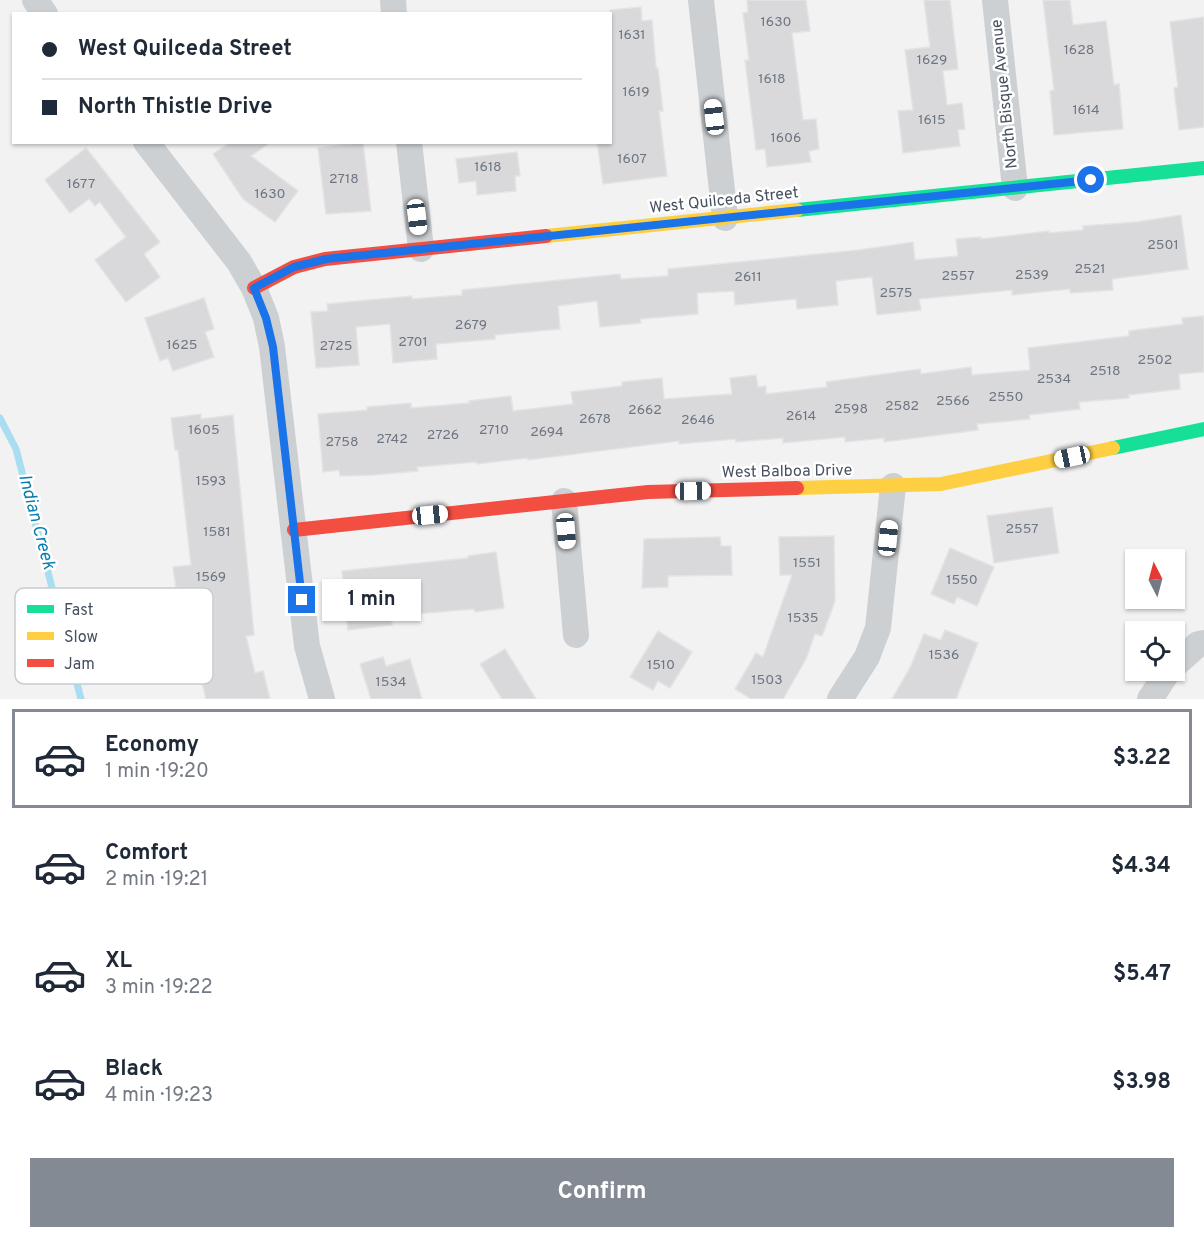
<!DOCTYPE html>
<html lang="en">
<head>
<meta charset="utf-8">
<style>
  body { margin:0; font-family:Overpass,sans-serif; background:#f2f2f3; color:#1f2937; height:100vh; display:flex; flex-direction:column; font-size:22px; white-space:nowrap }
  * { box-sizing:border-box; margin:0 }
  p { font-size:20px; color:#747a83 }
  .icon { flex:none; width:33px; height:33px; fill:none; stroke:currentColor; stroke-width:2; stroke-linecap:round; stroke-linejoin:round }
  .map { position:relative; height:699px; overflow:hidden }
  .sheet { display:flex; flex-direction:column; background:#fff; flex:1 }
  .sheet>* { flex:none }
  .hud { position:absolute; left:12px; top:12px; width:600px; height:132px; border-radius:0px; box-shadow:0 2px 4px #0004; display:grid; align-content:center; height:132px; padding:0 30px; background:#fff }
  .needle { width:39px; rotate:354deg }
  .buttons { position:absolute; left:1125px; top:549px; display:grid; gap:12px }
  .buttons a { display:grid; place-items:center; width:60px; height:60px; border-radius:0px; background:#fff; box-shadow:0 2px 4px #0004; font-size:30px }
  .end { position:absolute; width:27px; height:27px; margin:-14px; border:8px solid #1a73e8; background:#fff; box-shadow:0 0 0 3px #fff }
  .from { border-radius:50% }
  .bubble { position:absolute; height:42px; border-radius:0px; background:#fff; box-shadow:0 2px 4px #0004; font-size:20px; font-weight:700; line-height:42px; text-align:center }
  .car { position:absolute; width:18px; height:36px; margin:-18px -9px; border-radius:8px; box-shadow:0 0 4px 2px #0007; background:linear-gradient(#fff 24%,#345 0 40%,#fff 0 76%,#345 0 86%,#fff 0) }
  .hud b { display:flex; align-items:center; gap:21px; height:57px; font-size:22px }
  .hud b+b { border-top:2px solid #e0e1e3 }
  .hud i { width:15px; height:15px; background:#1f2937 }
  ul { padding:10px 0 0; list-style:none }
  li { display:flex; align-items:center; gap:18px; height:99px; margin:0 12px 9px; padding:0 18px; border:3px solid transparent; border-radius:0px }
  li div { flex:1 }
  li b { display:block; font-size:22px }
  li em { font-style:normal; font-weight:700 }
  li.selected { border-color:#838a93 }
  li>.icon { width:54px; height:54px; stroke-width:1.5 }
  .button { display:flex; gap:12px; margin-top:auto; padding:12px 30px }
  .button a { flex:1; height:69px; border-radius:0px; background:#838a93; color:#fff; font-size:24px; font-weight:700; line-height:69px; text-align:center }
  .map>svg:first-child { display:block }
</style>
</head>
<body>
<div class="map">
<svg width="1204" height="699" viewBox="0 0 1204 699">
  <rect width="100%" height="100%" fill="#f2f2f2"/>
  <g fill="none" stroke-linecap="round" stroke-linejoin="round">
    <!-- stream -->
    <path stroke="#a8ddf2" stroke-width="7" d="M 0,418 L 16,449 L 81,699"/>
  </g>
  <!-- building -->
  <g fill="#d9d9dc" stroke="#e3e3e4" stroke-width="1.5">
    <path d="M 747,0 L 806,0 L 810,31 L 792,33 L 803,120 L 816,119 L 819,149 L 809,151 L 811,162 L 767,167 L 765,149 L 756,150 L 745,60 L 749,60 L 743,13 L 748,12 Z"/>
    <path d="M 924,0 L 950,0 L 958,69 L 943,71 L 947,105 L 962,103 L 965,129 L 958,130 L 960,146 L 903,153 L 898,111 L 913,110 L 905,50 L 930,47 Z"/>
    <path d="M 1043,0 L 1070,0 L 1073,25 L 1106,21 L 1114,85 L 1119,84 L 1123,129 L 1054,135 L 1050,91 L 1054,90 Z"/>
    <path d="M 641,7 L 642,21 L 652,20 L 656,68 L 658,68 L 663,111 L 659,111 L 667,176 L 603,184 L 597,142 L 610,142 L 610,10 Z"/>
    <path d="M 1204,17 L 1204,127 L 1179,130 L 1174,88 L 1178,87 L 1170,22 Z"/>
    <path d="M 231,142 L 271,142 L 251,156 L 298,191 L 275,222 L 243,199 L 213,154 Z"/>
    <path d="M 363,142 L 371,211 L 326,214 L 318,148 Z"/>
    <path d="M 86,148 L 160,242 L 144,254 L 160,277 L 126,302 L 95,260 L 126,237 L 100,202 L 95,206 L 89,199 L 70,213 L 45,180 Z"/>
    <path d="M 517,152 L 520,176 L 515,176 L 516,191 L 477,195 L 476,181 L 459,183 L 456,159 Z"/>
    <path d="M 1181,215 L 1188,269 L 1112,279 L 1113,290 L 1070,293 L 1070,289 L 1012,295 L 1012,290 L 919,299 L 921,310 L 877,315 L 872,277 L 836,281 L 838,305 L 797,309 L 796,299 L 735,305 L 734,291 L 697,293 L 698,314 L 640,319 L 641,323 L 600,327 L 597,301 L 558,306 L 560,329 L 495,335 L 495,339 L 436,344 L 437,359 L 393,363 L 390,324 L 356,327 L 359,365 L 316,368 L 311,312 L 328,311 L 327,304 L 412,296 L 412,299 L 462,295 L 462,290 L 620,274 L 621,279 L 668,276 L 668,269 L 859,250 L 913,242 L 915,260 L 958,256 L 956,239 L 981,237 L 981,239 L 1049,231 L 1049,233 L 1083,230 L 1083,226 L 1137,222 Z"/>
    <path d="M 204,298 L 214,329 L 205,332 L 214,357 L 173,371 L 168,358 L 160,361 L 145,318 Z"/>
    <path d="M 1204,316 L 1204,372 L 1179,374 L 1180,389 L 1129,395 L 1129,398 L 1079,402 L 1080,409 L 1029,415 L 1030,419 L 977,424 L 978,430 L 884,442 L 884,438 L 845,442 L 845,437 L 783,443 L 783,438 L 736,442 L 736,439 L 679,444 L 679,441 L 528,460 L 528,458 L 477,464 L 476,462 L 417,467 L 418,471 L 373,475 L 340,476 L 339,470 L 323,472 L 318,414 L 367,410 L 367,407 L 411,403 L 411,408 L 469,403 L 469,401 L 511,396 L 513,411 L 573,404 L 571,392 L 622,386 L 622,382 L 662,378 L 664,399 L 732,394 L 730,378 L 756,375 L 758,387 L 766,386 L 766,394 L 827,387 L 826,382 L 920,369 L 921,374 L 971,367 L 972,375 L 1030,370 L 1028,348 L 1129,336 L 1129,331 L 1183,324 L 1182,318 Z"/>
    <path d="M 201,414 L 201,419 L 233,415 L 254,635 L 246,636 L 255,673 L 263,671 L 270,699 L 206,699 L 193,645 L 188,646 L 180,587 L 176,588 L 173,567 L 191,565 L 178,450 L 175,450 L 171,418 Z"/>
    <path d="M 1052,507 L 1059,553 L 994,563 L 987,516 Z"/>
    <path d="M 834,536 L 835,601 L 822,636 L 815,634 L 806,659 L 783,699 L 751,699 L 735,689 L 756,653 L 763,657 L 792,575 L 780,575 L 779,537 Z"/>
    <path d="M 720,537 L 721,546 L 731,546 L 732,575 L 668,576 L 668,587 L 642,588 L 644,539 Z"/>
    <path d="M 950,548 L 994,567 L 977,606 L 957,597 L 954,604 L 931,594 Z"/>
    <path d="M 496,552 L 504,608 L 475,612 L 474,609 L 391,616 L 392,625 L 348,630 L 342,571 L 468,558 L 468,556 Z"/>
    <path d="M 945,630 L 978,643 L 956,699 L 892,699 L 910,668 L 924,634 L 941,640 Z"/>
    <path d="M 658,631 L 692,652 L 670,688 L 658,681 L 653,690 L 630,677 Z"/>
    <path d="M 505,649 L 536,699 L 502,699 L 480,664 Z"/>
    <path d="M 383,657 L 386,666 L 410,659 L 422,699 L 371,699 L 360,664 Z"/>
  </g>
  <g fill="none" stroke-linecap="round" stroke-linejoin="round">
    <!-- street -->
    <g stroke="#cdd0d3" stroke-width="26">
      <path d="M 35,0 L 45,14"/>
      <path d="M 393,0 L 394,14"/>
      <path d="M 701,0 L 725,218"/>
      <path d="M 995,0 L 1015,188"/>
      <path d="M 146,142 L 239,262 L 254,288 L 266,318 L 272,347 L 307,646 L 322,699"/>
      <path d="M 409,142 L 421,249"/>
      <path d="M 564,501 L 576,635"/>
      <path d="M 1174,666 L 1198,644 L 1204,643"/>
      <path d="M 840,699 L 867,657 L 878,628 L 893,486"/>
      <path d="M 1150,699 L 1169,670"/>
    </g>
    <!-- fast -->
    <g stroke="#16e098" stroke-width="14">
      <path d="M 797,210 L 1204,168"/>
      <path d="M 1113,448 L 1204,429"/>
    </g>
    <!-- slow -->
    <g stroke="#ffcf43" stroke-width="14">
      <path d="M 546,236 L 797,210"/>
      <path d="M 797,488 L 941,484 L 1113,448"/>
    </g>
    <!-- jam -->
    <g stroke="#f24e42" stroke-width="14">
      <path d="M 254,288 L 294,267 L 325,259 L 546,236"/>
      <path d="M 294,530 L 648,492 L 797,488"/>
    </g>
  </g>
  <g fill="none" stroke-linecap="round" stroke-linejoin="round">
    <!-- route -->
    <path stroke="#1a73e8" stroke-width="8" d="M 302,600 L 273,347 L 266,318 L 254,288 L 294,267 L 326,259 L 1091,180"/>
  </g>
  <g text-anchor="middle" dominant-baseline="central" stroke-width="5" stroke-linejoin="round" paint-order="stroke">
    <!-- number labels -->
    <g font-size="14" fill="#6d7580">
      <text x="776" y="22">1630</text>
      <text x="632" y="35">1631</text>
      <text x="1079" y="50">1628</text>
      <text x="932" y="60">1629</text>
      <text x="772" y="79">1618</text>
      <text x="636" y="92">1619</text>
      <text x="1086" y="110">1614</text>
      <text x="932" y="120">1615</text>
      <text x="786" y="138">1606</text>
      <text x="632" y="159">1607</text>
      <text x="488" y="167">1618</text>
      <text x="344" y="179">2718</text>
      <text x="81" y="184">1677</text>
      <text x="270" y="194">1630</text>
      <text x="1163" y="245">2501</text>
      <text x="1090" y="269">2521</text>
      <text x="1032" y="275">2539</text>
      <text x="958" y="276">2557</text>
      <text x="748" y="277">2611</text>
      <text x="896" y="293">2575</text>
      <text x="471" y="325">2679</text>
      <text x="413" y="342">2701</text>
      <text x="182" y="345">1625</text>
      <text x="336" y="346">2725</text>
      <text x="1155" y="360">2502</text>
      <text x="1105" y="371">2518</text>
      <text x="1054" y="379">2534</text>
      <text x="1006" y="397">2550</text>
      <text x="953" y="401">2566</text>
      <text x="902" y="406">2582</text>
      <text x="851" y="409">2598</text>
      <text x="645" y="410">2662</text>
      <text x="801" y="416">2614</text>
      <text x="595" y="419">2678</text>
      <text x="698" y="420">2646</text>
      <text x="204" y="430">1605</text>
      <text x="494" y="430">2710</text>
      <text x="547" y="432">2694</text>
      <text x="443" y="435">2726</text>
      <text x="392" y="439">2742</text>
      <text x="342" y="442">2758</text>
      <text x="211" y="481">1593</text>
      <text x="1022" y="529">2557</text>
      <text x="217" y="532">1581</text>
      <text x="807" y="563">1551</text>
      <text x="211" y="577">1569</text>
      <text x="962" y="580">1550</text>
      <text x="803" y="618">1535</text>
      <text x="944" y="655">1536</text>
      <text x="661" y="665">1510</text>
      <text x="767" y="680">1503</text>
      <text x="391" y="682">1534</text>
    </g>
    <!-- street labels -->
    <g font-size="16" fill="#475260" stroke="#fff">
      <text transform="translate(1005 94) rotate(-96)">North Bisque Avenue</text>
      <text transform="translate(724 201) rotate(-6)">West Quilceda Street</text>
      <text transform="translate(787 472) rotate(-1)">West Balboa Drive</text>
    </g>
    <!-- water labels -->
    <g font-size="18" font-style="italic" fill="#057dae" stroke="#fff">
      <text transform="translate(36 522) rotate(75)">Indian Creek</text>
    </g>
  </g>
  <!-- legend -->
  <rect x="15" y="588" width="198" height="96" rx="9" fill="#fff" stroke="#c8cbcf" stroke-width="1.5"/>
  <rect x="27" y="605" width="27" height="8" fill="#16e098"/>
  <rect x="27" y="632" width="27" height="8" fill="#ffcf43"/>
  <rect x="27" y="659" width="27" height="8" fill="#f24e42"/>
  <g font-size="16" fill="#475260">
    <text x="64" y="615">Fast</text>
    <text x="64" y="642">Slow</text>
    <text x="64" y="669">Jam</text>
  </g>
</svg>
<div class="buttons">
<a><svg class="needle" viewBox="-14 -14 28 28"><path d="M0-13l5 13h-10z" fill="#e53935"/><path d="M0 13l5-13h-10z" fill="#747a83"/></svg></a>
<a><svg class="icon" aria-label="locate" viewBox="0 0 24 24"><circle cx="12" cy="12" r="6"/><path d="M12 2v4M12 18v4M2 12h4M18 12h4"/></svg></a>
</div>
<i class="end from" style="left:1091px;top:180px"></i>
<i class="end" style="left:302px;top:600px"></i>
<div class="bubble" style="left:322px;top:579px;width:99px">1 min</div>
<i class="car" style="left:714px;top:117px;rotate:353deg"></i>
<i class="car" style="left:417px;top:217px;rotate:173deg"></i>
<i class="car" style="left:1072px;top:457px;rotate:258deg"></i>
<i class="car" style="left:693px;top:491px;rotate:89deg"></i>
<i class="car" style="left:430px;top:515px;rotate:84deg"></i>
<i class="car" style="left:566px;top:531px;rotate:175deg"></i>
<i class="car" style="left:888px;top:538px;rotate:6deg"></i>
<div class="hud">
<b><i class="from"></i>West Quilceda Street</b>
<b><i></i>North Thistle Drive</b>
</div>
</div>
<section class="sheet">
<ul>
<li class="selected"><svg class="icon" aria-label="car" viewBox="0 0 24 24"><path d="M5 17H2v-5l4-1 3-4h7l3 4 3 1v5h-3M9 17h6M6 11h13"/><circle cx="7" cy="17" r="2"/><circle cx="17" cy="17" r="2"/></svg><div><b>Economy</b><p>1 min · 19:20</p></div><em>$3.22</em></li>
<li><svg class="icon" aria-label="car" viewBox="0 0 24 24"><path d="M5 17H2v-5l4-1 3-4h7l3 4 3 1v5h-3M9 17h6M6 11h13"/><circle cx="7" cy="17" r="2"/><circle cx="17" cy="17" r="2"/></svg><div><b>Comfort</b><p>2 min · 19:21</p></div><em>$4.34</em></li>
<li><svg class="icon" aria-label="car" viewBox="0 0 24 24"><path d="M5 17H2v-5l4-1 3-4h7l3 4 3 1v5h-3M9 17h6M6 11h13"/><circle cx="7" cy="17" r="2"/><circle cx="17" cy="17" r="2"/></svg><div><b>XL</b><p>3 min · 19:22</p></div><em>$5.47</em></li>
<li><svg class="icon" aria-label="car" viewBox="0 0 24 24"><path d="M5 17H2v-5l4-1 3-4h7l3 4 3 1v5h-3M9 17h6M6 11h13"/><circle cx="7" cy="17" r="2"/><circle cx="17" cy="17" r="2"/></svg><div><b>Black</b><p>4 min · 19:23</p></div><em>$3.98</em></li>
</ul>
<div class="button"><a>Confirm</a></div>
</section>
</body>
</html>
